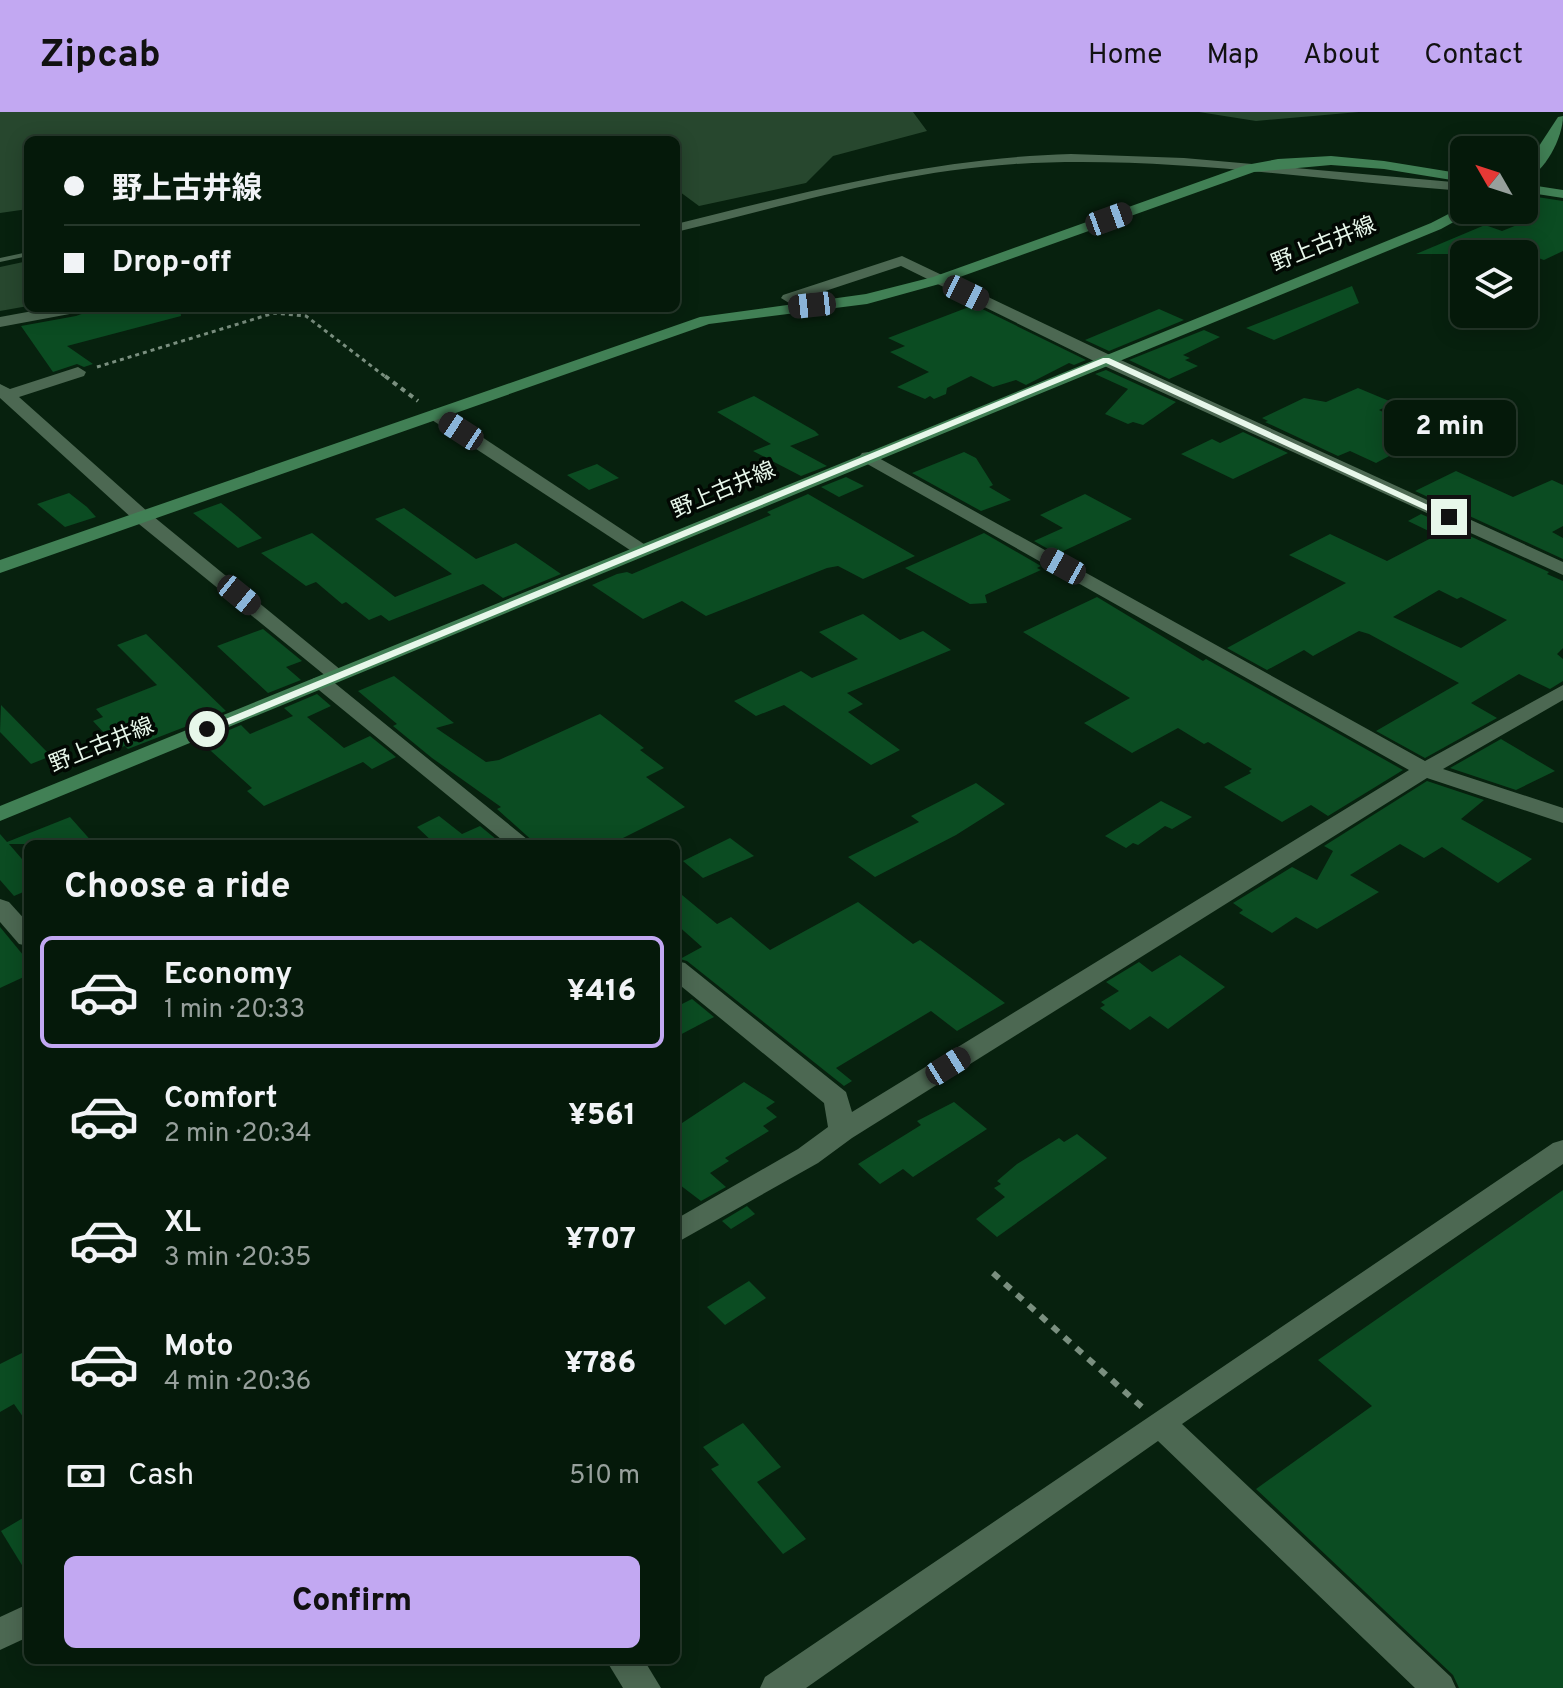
<!DOCTYPE html>
<html lang="en">
<head>
<meta charset="utf-8">
<style>
  body { margin:0; font-family:Overpass,"Noto Sans JP",sans-serif; background:#0e2213; color:#f1f3f6; height:100vh; display:flex; flex-direction:column; font-size:30px; white-space:nowrap }
  * { box-sizing:border-box; margin:0 }
  p { font-size:26px; color:#97a09c }
  .icon { flex:none; width:44px; height:44px; fill:none; stroke:currentColor; stroke-width:2; stroke-linecap:round; stroke-linejoin:round }
  .map { position:relative; flex:1; overflow:hidden }
  .sheet { position:absolute; left:24px; top:728px; width:656px; height:824px; display:flex; flex-direction:column; background:#05190a; border-radius:12px; box-shadow:0 4px 20px #0003,0 0 0 2px #26382b }
  .sheet>* { flex:none }
  .top-card { position:absolute; left:24px; top:24px; width:656px; height:176px; border-radius:12px; box-shadow:0 4px 20px #0003,0 0 0 2px #26382b; display:grid; align-content:center; height:176px; padding:0 40px; background:#05190a }
  .needle { width:52px; rotate:309deg }
  .buttons { position:absolute; left:1450px; top:24px; display:grid; gap:16px }
  .buttons a { display:grid; place-items:center; width:88px; height:88px; border-radius:12px; background:#05190a; box-shadow:0 4px 20px #0003,0 0 0 2px #26382b; font-size:40px }
  .end { position:absolute; width:36px; height:36px; margin:-18px; border:10px solid #e7f7ea; background:#111; box-shadow:0 0 0 4px #111 }
  .from { border-radius:50% }
  .bubble { position:absolute; height:56px; border-radius:12px; background:#05190a; box-shadow:0 4px 20px #0003,0 0 0 2px #26382b; font-size:26px; font-weight:800; line-height:56px; text-align:center }
  .car { position:absolute; width:24px; height:48px; margin:-24px -12px; border-radius:10px; box-shadow:0 0 6px 2px #0007; background:linear-gradient(#222 24%,#8ab4d8 0 40%,#222 0 76%,#8ab4d8 0 86%,#222 0) }
  .top-card b { display:flex; align-items:center; gap:28px; height:76px; font-size:30px }
  .top-card b+b { border-top:2px solid #26382b }
  .top-card i { width:20px; height:20px; background:#f1f3f6 }
  ul { padding:0; list-style:none }
  li { display:flex; align-items:center; gap:24px; height:112px; margin:0 16px 12px; padding:0 24px; border:4px solid transparent; border-radius:12px }
  li div { flex:1 }
  li b { display:block; font-size:30px }
  li em { font-style:normal; font-weight:800 }
  li.active { border-color:#c2a8f2 }
  li>.icon { width:72px; height:72px; stroke-width:1.5 }
  h2 { padding:0 40px; font-size:36px; line-height:96px }
  .pay { display:flex; align-items:center; gap:20px; height:88px; padding:0 40px; font-size:30px }
  .pay p { margin-inline-start:auto }
  .cta { display:flex; gap:16px; margin-top:auto; padding:16px 40px }
  .cta a { flex:1; height:92px; border-radius:12px; background:#c2a8f2; color:#111; font-size:32px; font-weight:800; line-height:92px; text-align:center }
  header { display:flex; align-items:center; gap:48px; box-sizing:border-box; height:112px; padding:0 40px; background:#c2a8f2; color:#111 }
  header strong { font-size:38px }
  nav { display:flex; gap:44px; margin-inline-start:auto; font-size:28px }
  .map>svg:first-child { display:block }
</style>
</head>
<body>
<header>
<strong>Zipcab</strong>
<nav><a>Home</a><a>Map</a><a>About</a><a>Contact</a></nav>
</header>
<div class="map">
<svg width="1563" height="1576" viewBox="0 0 1563 1576">
  <rect width="100%" height="100%" fill="#07210e"/>
  <!-- green -->
  <g fill="#27472e">
    <path d="M 0,0 L 913,0 L 927,19 L 833,44 L 806,71 L 699,94 L 676,77 L 676,28 L 28,28 L 28,97 L 0,101 Z"/>
    <path d="M 1199,0 L 1359,0 L 1256,9 Z"/>
    <path d="M 28,149 L 28,194 L 0,199 L 0,155 Z"/>
  </g>
  <!-- building -->
  <g fill="#0b4c22" fill-rule="evenodd">
    <path d="M 1524,83 L 1563,89 L 1563,139 L 1544,148 L 1527,142 L 1416,142 L 1485,113 L 1502,119 L 1517,113 L 1524,98 Z"/>
    <path d="M 1352,174 L 1359,191 L 1274,228 L 1246,216 Z"/>
    <path d="M 974,193 L 1086,248 L 1074,253 L 1069,251 L 1026,273 L 1016,268 L 993,275 L 971,264 L 947,276 L 946,282 L 934,287 L 930,284 L 925,287 L 897,275 L 929,260 L 890,240 L 905,234 L 888,226 Z"/>
    <path d="M 98,196 L 180,196 L 181,204 L 67,234 L 93,252 L 84,255 L 77,252 L 53,260 L 21,214 L 76,204 Z"/>
    <path d="M 1159,197 L 1184,208 L 1109,239 L 1085,228 Z"/>
    <path d="M 1204,218 L 1220,225 L 1183,243 L 1190,246 L 1185,248 L 1198,254 L 1169,267 L 1129,248 Z"/>
    <path d="M 1106,258 L 1176,290 L 1143,313 L 1133,310 L 1128,312 L 1105,302 L 1128,277 L 1095,262 Z"/>
    <path d="M 1358,276 L 1394,291 L 1379,298 L 1429,323 L 1376,351 L 1350,339 L 1338,344 L 1265,310 L 1268,309 L 1262,306 L 1304,286 L 1326,290 Z"/>
    <path d="M 754,284 L 815,319 L 819,323 L 790,334 L 827,354 L 801,364 L 753,339 L 771,332 L 717,300 Z"/>
    <path d="M 1243,320 L 1288,341 L 1233,367 L 1181,342 L 1212,327 L 1220,331 Z"/>
    <path d="M 964,340 L 976,346 L 993,373 L 989,375 L 1011,388 L 981,399 L 912,361 Z"/>
    <path d="M 597,352 L 619,366 L 589,378 L 567,363 Z"/>
    <path d="M 1456,359 L 1513,385 L 1552,368 L 1563,373 L 1563,414 L 1552,420 L 1563,426 L 1563,447 L 1415,379 Z"/>
    <path d="M 846,365 L 864,374 L 839,385 L 821,375 Z"/>
    <path d="M 69,381 L 87,395 L 96,405 L 65,415 L 37,392 Z"/>
    <path d="M 808,382 L 915,444 L 863,467 L 838,454 L 827,456 L 706,504 L 682,489 L 643,507 L 592,473 L 617,462 L 627,460 L 632,462 L 771,403 L 767,400 Z"/>
    <path d="M 1085,382 L 1132,407 L 1057,442 L 1034,429 L 1063,416 L 1040,403 Z"/>
    <path d="M 221,391 L 238,405 L 262,426 L 238,436 L 193,401 Z"/>
    <path d="M 404,396 L 476,447 L 516,431 L 561,462 L 503,486 L 483,472 L 389,509 L 381,503 L 369,508 L 346,490 L 342,492 L 316,470 L 306,474 L 261,441 L 312,421 L 395,485 L 452,462 L 375,407 Z"/>
    <path d="M 1421,402 L 1549,460 L 1547,462 L 1563,469 L 1563,536 L 1557,542 L 1563,547 L 1563,569 L 1550,577 L 1519,562 L 1471,591 L 1497,606 L 1425,646 L 1376,619 L 1459,571 L 1369,522 L 1359,519 L 1313,544 L 1304,538 L 1267,558 L 1227,536 L 1346,471 L 1289,443 L 1330,422 L 1387,449 L 1437,423 L 1408,409 ZM 1439,478 L 1457,487 L 1461,485 L 1507,508 L 1461,536 L 1393,505 Z"/>
    <path d="M 984,421 L 1041,454 L 1037,456 L 1041,458 L 985,483 L 987,491 L 970,492 L 905,456 Z"/>
    <path d="M 1097,485 L 1203,549 L 1206,547 L 1403,658 L 1328,704 L 1311,693 L 1282,710 L 1224,675 L 1251,661 L 1249,659 L 1252,657 L 1208,630 L 1204,632 L 1178,616 L 1132,641 L 1084,611 L 1130,586 L 1023,520 Z"/>
    <path d="M 863,502 L 900,528 L 923,519 L 951,538 L 847,581 L 863,592 L 848,600 L 900,638 L 871,653 L 784,593 L 756,604 L 734,589 L 801,559 L 812,566 L 858,547 L 819,520 Z"/>
    <path d="M 263,517 L 302,549 L 286,555 L 301,568 L 268,581 L 217,534 Z"/>
    <path d="M 146,522 L 226,599 L 128,637 L 125,634 L 118,636 L 93,609 L 103,605 L 96,597 L 157,573 L 117,533 Z"/>
    <path d="M 394,564 L 454,611 L 436,616 L 486,650 L 499,648 L 600,602 L 644,636 L 640,638 L 664,656 L 646,665 L 685,695 L 611,732 L 536,732 L 497,697 L 501,695 L 432,646 L 393,614 L 397,612 L 358,579 Z"/>
    <path d="M 317,582 L 331,594 L 307,605 L 344,636 L 370,624 L 396,645 L 372,657 L 363,650 L 264,694 L 247,679 L 252,676 L 201,630 L 241,613 L 250,622 L 293,604 L 284,596 Z"/>
    <path d="M 1,593 L 51,644 L 31,652 L 0,620 Z"/>
    <path d="M 1501,627 L 1555,659 L 1516,678 L 1450,656 Z"/>
    <path d="M 1427,669 L 1484,688 L 1461,707 L 1532,747 L 1498,771 L 1442,735 L 1424,746 L 1400,732 L 1350,763 L 1379,780 L 1317,817 L 1296,805 L 1272,821 L 1239,801 L 1243,798 L 1233,791 L 1292,755 L 1317,768 L 1333,739 L 1324,734 Z"/>
    <path d="M 976,671 L 1005,692 L 956,723 L 875,765 L 848,745 L 919,710 L 911,704 Z"/>
    <path d="M 1161,689 L 1192,705 L 1172,717 L 1165,714 L 1138,733 L 1133,731 L 1126,736 L 1105,724 Z"/>
    <path d="M 439,704 L 462,722 L 480,714 L 502,732 L 435,732 L 417,715 Z"/>
    <path d="M 70,705 L 94,732 L 9,732 L 28,754 L 28,778 L 14,784 L 0,768 L 0,722 L 7,730 Z"/>
    <path d="M 730,726 L 754,744 L 703,766 L 683,749 Z"/>
    <path d="M 676,778 L 717,812 L 731,805 L 770,838 L 858,790 L 913,832 L 920,828 L 1005,891 L 957,919 L 931,899 L 836,956 L 852,969 L 844,974 L 687,849 L 680,847 L 702,835 L 676,812 Z"/>
    <path d="M 0,815 L 28,849 L 28,863 L 0,876 Z"/>
    <path d="M 1180,843 L 1225,875 L 1168,917 L 1150,904 L 1130,918 L 1100,896 L 1105,893 L 1101,890 L 1119,879 L 1106,870 L 1139,850 L 1152,860 Z"/>
    <path d="M 692,887 L 714,905 L 676,925 L 676,895 Z"/>
    <path d="M 744,970 L 775,990 L 766,996 L 777,1005 L 763,1014 L 769,1019 L 725,1046 L 729,1049 L 710,1061 L 726,1075 L 701,1089 L 676,1070 L 676,1015 Z"/>
    <path d="M 954,990 L 987,1017 L 913,1065 L 903,1057 L 880,1072 L 858,1052 L 921,1013 L 917,1009 Z"/>
    <path d="M 1077,1022 L 1107,1046 L 997,1125 L 976,1107 L 1005,1085 L 994,1076 L 1001,1072 L 997,1069 L 1017,1052 L 1059,1026 L 1064,1030 Z"/>
    <path d="M 1563,1078 L 1563,1576 L 1459,1576 L 1453,1563 L 1256,1377 L 1372,1294 L 1318,1248 Z"/>
    <path d="M 747,1094 L 755,1102 L 731,1117 L 722,1109 Z"/>
    <path d="M 749,1169 L 766,1186 L 725,1213 L 707,1195 Z"/>
    <path d="M 28,1238 L 28,1312 L 14,1292 L 0,1300 L 0,1252 Z"/>
    <path d="M 743,1311 L 781,1355 L 757,1370 L 806,1427 L 783,1442 L 711,1357 L 719,1353 L 703,1335 Z"/>
    <path d="M 28,1403 L 28,1463 L 1,1419 Z"/>
  </g>
  <g fill="none" stroke-linecap="round" stroke-linejoin="round">
    <!-- path-far2 -->
    <path stroke="#7a8f7f" stroke-width="3" stroke-dasharray="4 4" stroke-linecap="butt" d="M 97,255 L 274,201 L 306,204 L 387,266"/>
    <!-- path-far1 -->
    <path stroke="#7a8f7f" stroke-width="4" stroke-dasharray="5 5" stroke-linecap="butt" d="M 385,264 L 418,289"/>
    <!-- path -->
    <path stroke="#7a8f7f" stroke-width="6" stroke-dasharray="8 8" stroke-linecap="butt" d="M 993,1161 L 1144,1297"/>
    <!-- lane -->
    <path fill="#4c6852" fill-rule="evenodd" d="M 28,140 L 28,144 L 0,150 L 0,146 Z"/>
    <!-- street -->
    <g fill="#4c6852" fill-rule="evenodd">
      <path d="M 1071,42 L 1184,46 L 1464,71 L 1464,79 C 1315,68 1165,43 1015,52 C 900,59 788,93 676,120 L 676,112 C 810,79 932,46 1071,42 Z"/>
      <path d="M 902,144 L 1112,244 L 1563,450 L 1563,463 L 1100,252 L 901,154 L 795,189 L 789,191 L 781,186 L 783,183 Z"/>
      <path d="M 49,196 L 83,196 L 75,201 L 0,215 L 0,205 Z"/>
      <path d="M 78,255 L 86,260 L 84,264 L 19,285 L 148,400 L 347,563 L 344,567 L 331,568 L 533,732 L 507,732 L 314,574 L 310,570 L 314,566 L 327,565 L 134,408 L 0,286 L 0,272 L 10,277 Z"/>
      <path d="M 435,297 L 441,298 L 653,438 L 643,444 L 636,442 L 429,306 L 426,302 Z"/>
      <path d="M 868,340 L 1425,649 L 1563,573 L 1563,588 L 1443,657 L 1563,696 L 1563,711 L 1427,666 L 852,1026 L 818,1051 L 676,1131 L 676,1107 L 798,1037 L 828,1015 L 824,991 L 676,870 L 676,849 L 685,851 L 846,980 L 852,1000 L 1409,658 L 862,349 L 859,345 L 862,341 Z"/>
      <path d="M 0,787 L 9,790 L 28,811 L 28,834 L 19,832 L 0,810 Z"/>
      <path d="M 1563,1028 L 1563,1052 L 1182,1312 L 1451,1565 L 1456,1576 L 1415,1576 L 1158,1329 L 806,1576 L 760,1576 L 765,1565 L 1553,1031 Z"/>
      <path d="M 28,1492 L 28,1525 L 0,1538 L 0,1505 Z"/>
      <path d="M 606,1548 L 644,1548 L 661,1576 L 623,1576 Z"/>
    </g>
    <!-- secondary -->
    <g fill="#418055" fill-rule="evenodd">
      <path d="M 1563,4 C 1563,25 1545,61 1524,68 L 1524,57 L 1558,5 Z"/>
      <path d="M 1331,44 L 1384,49 L 1464,62 L 1464,70 L 1384,57 L 1331,53 L 1254,60 L 943,171 L 867,192 L 709,212 L 0,461 L 0,448 L 700,205 L 866,182 L 933,165 L 1246,53 L 1278,47 Z"/>
      <path d="M 1524,72 L 1563,78 L 1563,86 L 1524,80 Z"/>
      <path d="M 1464,94 L 1464,98 L 1472,98 L 1470,101 L 1441,117 L 0,709 L 0,694 L 1431,111 Z"/>
    </g>
  </g>
  <!-- route -->
  <path fill="#e7f7ea" d="M 1103,246 L 1109,246 L 1454,405 L 1445,407 L 1106,251 L 211,620 L 201,617 Z"/>
  <g text-anchor="middle" dominant-baseline="central" stroke-width="7" stroke-linejoin="round" paint-order="stroke">
    <!-- far-street labels -->
    <g font-size="22" fill="#e7f7ea" stroke="#020803">
      <text transform="translate(1324 133) rotate(-22)">野上古井線</text>
      <text transform="translate(724 379) rotate(-23)">野上古井線</text>
      <text transform="translate(102 634) rotate(-22)">野上古井線</text>
    </g>
  </g>
</svg>
<div class="buttons">
<a><svg class="needle" viewBox="-14 -14 28 28"><path d="M0-13l5 13h-10z" fill="#e53935"/><path d="M0 13l5-13h-10z" fill="#97a09c"/></svg></a>
<a><svg class="icon" aria-label="layers" viewBox="0 0 24 24"><path d="M12 4l9 5-9 5-9-5zM3 14l9 5 9-5"/></svg></a>
</div>
<i class="end from" style="left:207px;top:617px"></i>
<i class="end" style="left:1449px;top:405px"></i>
<div class="bubble" style="left:1384px;top:288px;width:132px">2 min</div>
<i class="car" style="left:1109px;top:107px;rotate:70deg"></i>
<i class="car" style="left:966px;top:181px;rotate:116deg"></i>
<i class="car" style="left:812px;top:193px;rotate:264deg"></i>
<i class="car" style="left:461px;top:319px;rotate:303deg"></i>
<i class="car" style="left:1063px;top:454px;rotate:299deg"></i>
<i class="car" style="left:239px;top:483px;rotate:129deg"></i>
<i class="car" style="left:948px;top:954px;rotate:58deg"></i>
<div class="top-card">
<b><i class="from"></i>野上古井線</b>
<b><i></i>Drop-off</b>
</div>
<section class="sheet">
<h2>Choose a ride</h2>
<ul>
<li class="active"><svg class="icon" aria-label="car" viewBox="0 0 24 24"><path d="M5 17H2v-5l4-1 3-4h7l3 4 3 1v5h-3M9 17h6M6 11h13"/><circle cx="7" cy="17" r="2"/><circle cx="17" cy="17" r="2"/></svg><div><b>Economy</b><p>1 min · 20:33</p></div><em>¥416</em></li>
<li><svg class="icon" aria-label="car" viewBox="0 0 24 24"><path d="M5 17H2v-5l4-1 3-4h7l3 4 3 1v5h-3M9 17h6M6 11h13"/><circle cx="7" cy="17" r="2"/><circle cx="17" cy="17" r="2"/></svg><div><b>Comfort</b><p>2 min · 20:34</p></div><em>¥561</em></li>
<li><svg class="icon" aria-label="car" viewBox="0 0 24 24"><path d="M5 17H2v-5l4-1 3-4h7l3 4 3 1v5h-3M9 17h6M6 11h13"/><circle cx="7" cy="17" r="2"/><circle cx="17" cy="17" r="2"/></svg><div><b>XL</b><p>3 min · 20:35</p></div><em>¥707</em></li>
<li><svg class="icon" aria-label="car" viewBox="0 0 24 24"><path d="M5 17H2v-5l4-1 3-4h7l3 4 3 1v5h-3M9 17h6M6 11h13"/><circle cx="7" cy="17" r="2"/><circle cx="17" cy="17" r="2"/></svg><div><b>Moto</b><p>4 min · 20:36</p></div><em>¥786</em></li>
</ul>
<div class="pay"><svg class="icon" aria-label="cash" viewBox="0 0 24 24"><path d="M3 7h18v10H3z"/><circle cx="12" cy="12" r="2"/></svg>Cash<p>510 m</p></div>
<div class="cta"><a>Confirm</a></div>
</section>
</div>
</body>
</html>
